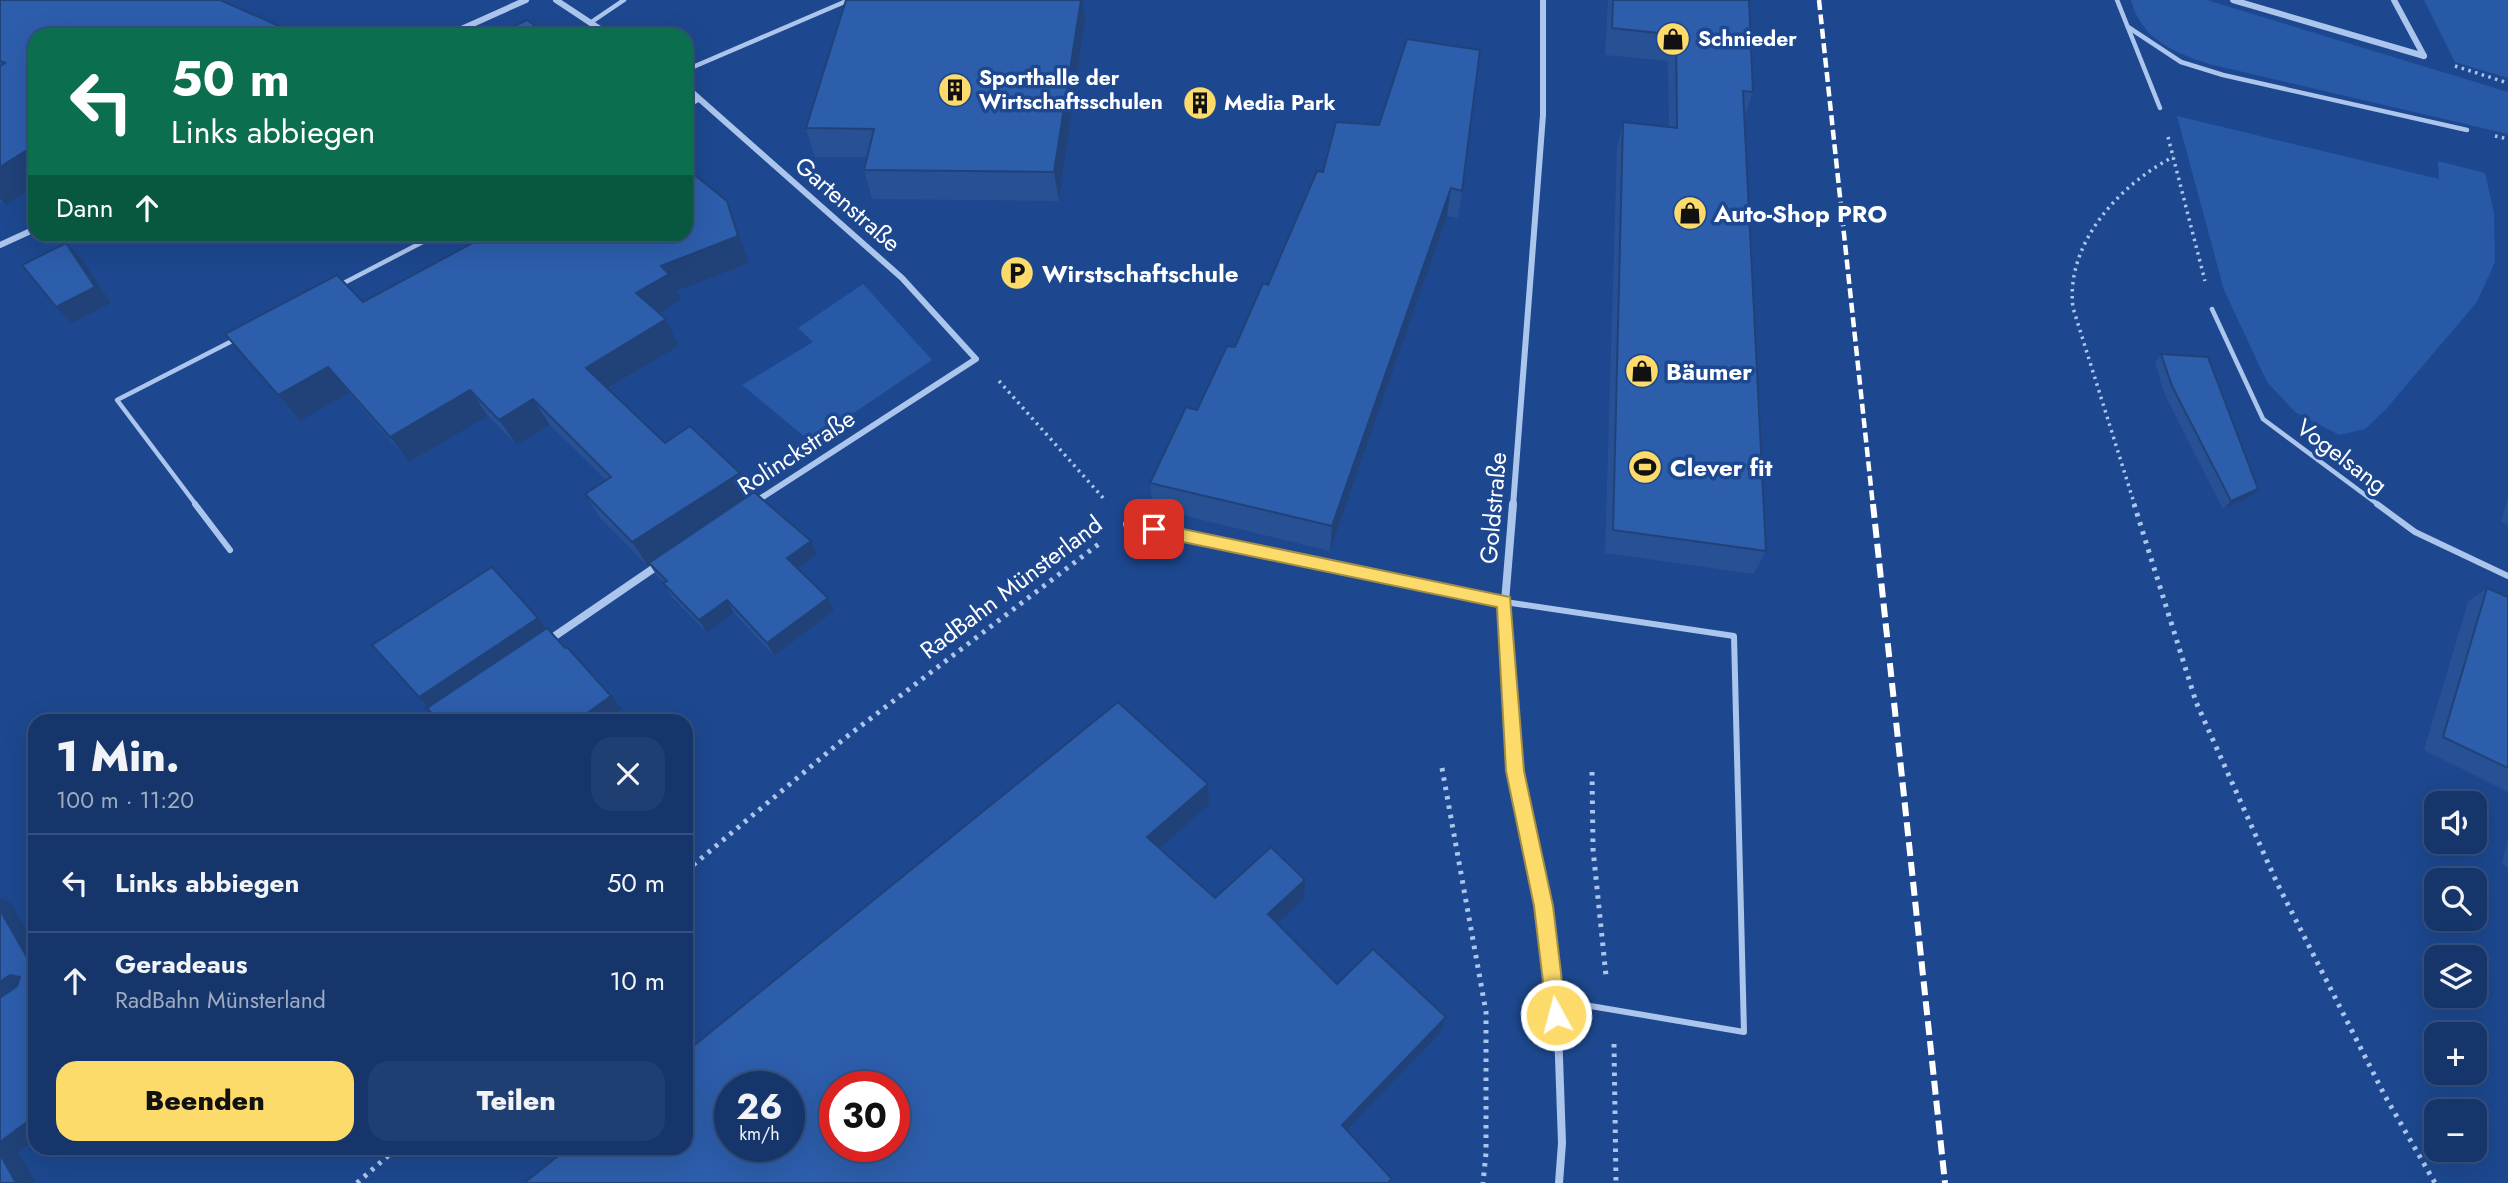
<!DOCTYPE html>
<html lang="de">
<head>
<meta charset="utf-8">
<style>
  :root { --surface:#16366b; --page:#1f3e71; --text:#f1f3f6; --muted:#9eabc1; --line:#35507e; --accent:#fcdb6b }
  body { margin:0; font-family:Jost,sans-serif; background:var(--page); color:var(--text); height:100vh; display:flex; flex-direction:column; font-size:26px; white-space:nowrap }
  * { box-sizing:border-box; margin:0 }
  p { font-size:23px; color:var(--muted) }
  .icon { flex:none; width:38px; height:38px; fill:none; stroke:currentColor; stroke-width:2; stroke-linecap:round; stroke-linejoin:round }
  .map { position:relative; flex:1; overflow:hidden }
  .details { position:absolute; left:28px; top:714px; width:665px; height:441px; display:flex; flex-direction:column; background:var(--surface); border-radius:21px; box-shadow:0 7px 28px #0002,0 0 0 2px var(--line) }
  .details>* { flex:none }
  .top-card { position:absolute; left:28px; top:28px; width:665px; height:214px; border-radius:21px; box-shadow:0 7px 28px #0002,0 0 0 2px var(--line); background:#0b6e4f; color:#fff; overflow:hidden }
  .fabs { position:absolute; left:2424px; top:791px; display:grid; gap:14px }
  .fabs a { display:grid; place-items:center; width:63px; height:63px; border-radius:14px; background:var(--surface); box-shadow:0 7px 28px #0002,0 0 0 2px var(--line); font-size:35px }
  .speed { position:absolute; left:714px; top:1071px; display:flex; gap:14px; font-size:35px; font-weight:700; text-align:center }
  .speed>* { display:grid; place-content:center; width:91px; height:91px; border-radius:50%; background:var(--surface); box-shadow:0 7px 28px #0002,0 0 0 2px var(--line); line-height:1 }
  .speed small { font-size:18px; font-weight:400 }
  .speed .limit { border:10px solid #d22; background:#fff; color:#111 }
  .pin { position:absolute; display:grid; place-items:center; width:60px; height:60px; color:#fff; margin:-30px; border-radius:14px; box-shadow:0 4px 10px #0006 }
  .me { position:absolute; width:77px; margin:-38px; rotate:353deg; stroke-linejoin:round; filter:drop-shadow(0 0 5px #0008) }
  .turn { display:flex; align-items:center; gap:24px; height:147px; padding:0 28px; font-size:32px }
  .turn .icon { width:91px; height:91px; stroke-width:2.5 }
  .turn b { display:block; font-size:49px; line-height:60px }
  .then { display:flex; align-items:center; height:66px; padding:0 28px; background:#0003; gap:14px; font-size:26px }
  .round { display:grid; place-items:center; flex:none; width:74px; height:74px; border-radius:21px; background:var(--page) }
  .overview { display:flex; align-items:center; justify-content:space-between; height:119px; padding:0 28px }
  h1 { font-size:42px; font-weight:800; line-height:52px }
  .primary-button { display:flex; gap:14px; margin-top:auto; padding:14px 28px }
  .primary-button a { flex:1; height:80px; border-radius:21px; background:var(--accent); color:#111; font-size:28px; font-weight:800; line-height:80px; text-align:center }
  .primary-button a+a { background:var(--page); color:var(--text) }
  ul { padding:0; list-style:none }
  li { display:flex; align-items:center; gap:21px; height:98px; padding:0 28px; border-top:2px solid var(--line) }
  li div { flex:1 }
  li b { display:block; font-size:26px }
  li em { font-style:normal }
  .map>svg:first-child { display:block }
  .green { fill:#2759a7 }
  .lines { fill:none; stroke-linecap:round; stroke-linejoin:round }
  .path-far1 { stroke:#acc5ed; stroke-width:3.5; stroke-dasharray:2.5 4.5; stroke-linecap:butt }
  .path { stroke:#acc5ed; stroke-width:5; stroke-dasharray:3.5 6; stroke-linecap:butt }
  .lane-far1 { stroke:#acc5ed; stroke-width:4.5 }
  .lane { stroke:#acc5ed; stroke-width:6 }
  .street-far1 { stroke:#acc5ed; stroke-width:6 }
  .street { stroke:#acc5ed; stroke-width:8 }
  .rail-far1 { stroke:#fff; stroke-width:4.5; stroke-dasharray:10 4.5; stroke-linecap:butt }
  .rail { stroke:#fff; stroke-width:6; stroke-dasharray:14 6; stroke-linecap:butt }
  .wall { fill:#275194 }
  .shaded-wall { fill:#204278 }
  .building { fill:#2d5eac; stroke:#204278; stroke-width:2; fill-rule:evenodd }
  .route { fill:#fcdb6b; stroke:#a48e46; stroke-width:2 }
  .labels { text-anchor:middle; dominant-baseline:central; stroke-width:7; stroke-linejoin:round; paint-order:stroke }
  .far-poi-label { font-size:21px; font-weight:bold; fill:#fff; stroke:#1d488f; text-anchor:start }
  .street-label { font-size:24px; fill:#fff; stroke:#1d488f }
  .poi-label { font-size:24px; font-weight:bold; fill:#fff; stroke:#1d488f; text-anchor:start }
</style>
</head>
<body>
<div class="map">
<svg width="2508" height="1183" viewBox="0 0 2508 1183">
  <rect width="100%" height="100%" fill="#1d488f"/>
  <g class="green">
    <path d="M 2131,0 L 2207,0 L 2508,92 L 2508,134 L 2209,64 C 2173,52 2141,39 2131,0 Z"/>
    <polygon points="2424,0 2508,0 2508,78 2455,62"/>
    <polygon points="2177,116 2439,179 2438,161 2485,173 2494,213 2495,262 2477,302 2386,409 2365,429 2339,435 2295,412 2267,382 2224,290"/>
    <polygon points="863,284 932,360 811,442 742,385 813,342 798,328"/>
  </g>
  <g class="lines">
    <g class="path-far1">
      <polyline points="2455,66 2508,83"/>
      <polyline points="2495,136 2508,139"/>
      <polyline points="2168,137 2205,281"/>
      <polyline points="999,381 1105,500"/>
      <path d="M 2135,506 L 2073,308 C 2065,244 2119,185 2173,157"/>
    </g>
    <g class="path">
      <polyline points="2134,504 2196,702 2277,883 2385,1096 2435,1183"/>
      <polyline points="1442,768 1486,1012 1486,1153 1483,1183"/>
      <polyline points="1592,772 1593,849 1606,976"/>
      <polyline points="686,871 845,738 1100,543"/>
      <polyline points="1614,1044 1616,1183"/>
      <polyline points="357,1183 397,1148"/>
    </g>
    <g class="lane-far1">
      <polyline points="2117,0 2160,108"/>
      <polyline points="590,23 624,0"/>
      <polyline points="2128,27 2181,62 2223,75 2467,130"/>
      <polyline points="686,70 849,0"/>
      <polyline points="686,106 700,99"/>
      <polyline points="338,286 438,234"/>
      <polyline points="2212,309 2263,419 2380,506"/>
      <polyline points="197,506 117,400 236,339"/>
    </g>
    <g class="lane">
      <polyline points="195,504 230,550"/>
      <polyline points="2377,504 2415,532 2508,576"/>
      <polyline points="1505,602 1734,636 1744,1032 1555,1000"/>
    </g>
    <g class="street-far1">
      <polyline points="556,0 609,35"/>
      <polyline points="2233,0 2424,56"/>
      <polyline points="2394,0 2424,56"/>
      <polyline points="448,35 526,0"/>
      <polyline points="686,87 902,278 976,359 755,502"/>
      <polyline points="0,245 35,229"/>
      <polyline points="1513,506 1543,115 1543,0"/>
    </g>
    <g class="street">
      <polyline points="1513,504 1505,602 1515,770 1544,906 1558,1029 1562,1143 1559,1183"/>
      <polyline points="1127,524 1505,602"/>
      <polyline points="549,640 660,564"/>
    </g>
    <polyline class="rail-far1" points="1819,0 1873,506"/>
    <polyline class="rail" points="1873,504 1945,1183"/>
  </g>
  <g class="wall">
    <polygon points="0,0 288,30 291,35 35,35 35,187 6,205 0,202"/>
    <polygon points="846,0 1083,0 1085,20 1059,201 872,199 864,170 867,157 815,157 806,128"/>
    <polygon points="1608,0 1749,0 1753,92 1744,118 1766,551 1754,574 1605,553 1617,149 1623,122 1669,127 1668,61 1605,55"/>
    <polygon points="1379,125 1462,191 1458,218 1447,216 1330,551 1153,508 1150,483 1235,347 1268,285 1323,172"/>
    <polygon points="737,228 749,263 677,291 681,300 659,313 666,319 679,346 608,389 665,443 740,473 750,494 811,541 817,554 797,568 828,598 834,611 774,656 734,613 707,633 671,596 663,583 664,583 657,576 650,565 648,566 600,518 585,494 606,480 550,425 517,445 488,416 409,462 349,393 300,421 225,334 363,302"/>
    <polygon points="2161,354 2258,489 2250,497 2223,509 2165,395 2155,362"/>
    <polygon points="2508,497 2508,525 2501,522"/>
    <polygon points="2487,588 2508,597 2508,792 2424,750 2468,602"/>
    <polygon points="2508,838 2508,868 2502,863"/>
  </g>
  <g class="shaded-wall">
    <polygon points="1081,0 1083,0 1085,20 1059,201 1054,172"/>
    <polygon points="288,30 291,35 281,35"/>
    <polygon points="35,145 35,187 6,205 0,199 0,167"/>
    <polygon points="1451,188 1447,216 1330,551 1332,526"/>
    <polygon points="727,201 737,228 749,263 677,291 681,300 649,319 636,293 661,266"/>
    <polygon points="66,243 82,259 111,303 72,323 56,307"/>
    <polygon points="666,319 679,346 600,393 586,368"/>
    <polygon points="328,367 349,393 300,421 278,395"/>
    <polygon points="470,390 488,416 409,462 390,437"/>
    <polygon points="533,399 550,425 517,445 499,420"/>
    <polygon points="740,473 752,497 648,566 632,542"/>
    <polygon points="2258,489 2250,497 2223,509 2231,501"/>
    <polygon points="811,541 817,554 793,572 787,558"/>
    <polygon points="828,598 834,611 774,656 767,643"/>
    <polygon points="727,600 734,613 707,633 699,620"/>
    <polygon points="538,618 549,632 432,711 419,697"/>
    <polygon points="611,696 622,709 605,721 576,721"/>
    <polygon points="1208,784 1209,805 1150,857 1147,837"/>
    <polygon points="1305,880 1304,899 1267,933 1268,914"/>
    <polygon points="0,897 10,902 35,945 35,971 0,910"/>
    <polygon points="10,975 31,985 0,1006 0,982"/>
    <polygon points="1446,1017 1440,1033 1339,1138 1342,1125"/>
    <polygon points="35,1116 35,1140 18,1152 36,1183 16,1183 0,1154 0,1142"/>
  </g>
  <g class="building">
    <polygon points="0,0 220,0 288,30 281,35 35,35 35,145 0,167 0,66 5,63 0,61"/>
    <polygon points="846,0 1081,0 1054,172 864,170 874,129 806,128"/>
    <polygon points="1613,0 1749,0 1753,92 1743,91 1766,551 1613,530 1623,122 1677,128 1676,35 1612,28"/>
    <polygon points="527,20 547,35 496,35"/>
    <polygon points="1407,39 1480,50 1462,191 1451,188 1332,526 1150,483 1186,407 1197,410 1227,346 1235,347 1263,283 1268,285 1317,171 1323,172 1336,122 1379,125"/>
    <polygon points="686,168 727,201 738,236 661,266 669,274 636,293 666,319 586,368 665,443 690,426 740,473 632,542 585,494 611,477 533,399 499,420 470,390 390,437 328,367 278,395 225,334 337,275 363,302 489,234 686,234"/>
    <polygon points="66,243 95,287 56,307 22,265"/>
    <polygon points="2161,354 2208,357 2258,489 2231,501 2172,386"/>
    <polygon points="754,492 811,541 787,558 828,598 767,643 727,600 699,620 663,583 667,581 649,563"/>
    <polygon points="492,567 538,618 419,697 372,645"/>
    <polygon points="2487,588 2508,597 2508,768 2443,737"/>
    <polygon points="547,628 565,648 567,647 611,696 576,721 438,721 427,708"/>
    <path d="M 1118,702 L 1208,784 L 1147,837 L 1215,898 L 1271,847 L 1305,880 L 1268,914 L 1337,984 L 1373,949 L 1446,1017 L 1342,1125 L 1392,1179 L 1388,1183 L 524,1183 L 568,1148 L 686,1148 L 686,1052 ZM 730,1087 L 789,1087 L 789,1146 L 730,1146 ZM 835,1087 L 894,1087 L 894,1146 L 835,1146 Z"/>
    <polygon points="0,910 35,971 35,1116 0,1142 0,998 17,986 20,977 10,975 0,982"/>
    <polygon points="0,1154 16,1183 0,1183"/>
  </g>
  <polygon class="route" points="1154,523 1510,597 1524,771 1553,906 1566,1015 1563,1021 1556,1024 1550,1021 1547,1015 1534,906 1506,771 1497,607 1154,536 1146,529"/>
  <defs>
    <g id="shop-disc" transform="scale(1.75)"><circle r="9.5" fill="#fcdb6b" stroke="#1d488f"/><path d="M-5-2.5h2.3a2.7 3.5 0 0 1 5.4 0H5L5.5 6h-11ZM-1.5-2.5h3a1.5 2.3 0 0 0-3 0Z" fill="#111"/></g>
    <g id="building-disc" transform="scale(1.75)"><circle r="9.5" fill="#fcdb6b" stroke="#1d488f"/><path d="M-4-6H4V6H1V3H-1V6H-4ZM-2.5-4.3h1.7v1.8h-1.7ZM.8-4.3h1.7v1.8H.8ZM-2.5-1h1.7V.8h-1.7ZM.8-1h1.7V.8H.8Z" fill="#111"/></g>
    <g id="parking-disc" transform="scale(1.75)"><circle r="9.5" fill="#fcdb6b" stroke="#1d488f"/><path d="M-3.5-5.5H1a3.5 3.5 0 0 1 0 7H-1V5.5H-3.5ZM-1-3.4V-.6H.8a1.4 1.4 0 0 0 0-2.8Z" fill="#111"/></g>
    <g id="stadium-disc" transform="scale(1.75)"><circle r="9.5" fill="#fcdb6b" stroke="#1d488f"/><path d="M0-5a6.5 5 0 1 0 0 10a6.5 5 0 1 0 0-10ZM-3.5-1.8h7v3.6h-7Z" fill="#111"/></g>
  </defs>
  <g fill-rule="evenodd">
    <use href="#shop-disc" x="1673" y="39"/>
    <use href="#building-disc" x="955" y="90"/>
    <use href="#building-disc" x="1200" y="103"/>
    <use href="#shop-disc" x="1690" y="213"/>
    <use href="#parking-disc" x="1017" y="273"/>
    <use href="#shop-disc" x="1642" y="371"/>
    <use href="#stadium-disc" x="1645" y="467"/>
  </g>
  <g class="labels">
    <g class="far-poi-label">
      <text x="1698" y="39">Schnieder</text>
      <text x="979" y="78">Sporthalle der<tspan x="979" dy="24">Wirtschaftsschulen</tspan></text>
      <text x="1224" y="103">Media Park</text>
    </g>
    <g class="street-label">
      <text transform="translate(848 204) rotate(41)">Gartenstraße</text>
      <text transform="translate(796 452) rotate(-33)">Rolinckstraße</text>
      <text transform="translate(2342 456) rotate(37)">Vogelsang</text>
      <text transform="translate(1493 508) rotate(-85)">Goldstraße</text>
      <text transform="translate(1011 587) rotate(-37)">RadBahn Münsterland</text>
    </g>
    <g class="poi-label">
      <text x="1714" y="213">Auto-Shop PRO</text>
      <text x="1042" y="273">Wirstschaftschule</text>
      <text x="1666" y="371">Bäumer</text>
      <text x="1670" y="467">Clever fit</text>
    </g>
  </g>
</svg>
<div class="fabs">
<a><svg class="icon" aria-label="sound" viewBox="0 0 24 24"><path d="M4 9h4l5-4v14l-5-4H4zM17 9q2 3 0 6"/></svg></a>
<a><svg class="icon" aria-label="search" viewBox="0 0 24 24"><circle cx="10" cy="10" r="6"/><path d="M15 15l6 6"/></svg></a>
<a><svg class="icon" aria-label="layers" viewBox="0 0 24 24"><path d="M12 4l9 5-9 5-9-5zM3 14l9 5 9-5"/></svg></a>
<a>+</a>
<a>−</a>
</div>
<div class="speed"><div>26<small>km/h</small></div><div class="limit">30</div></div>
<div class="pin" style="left:1154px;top:529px;background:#d93025"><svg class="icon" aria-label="arrive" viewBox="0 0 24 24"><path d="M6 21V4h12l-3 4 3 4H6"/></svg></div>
<svg class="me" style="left:1556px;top:1015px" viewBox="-20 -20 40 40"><circle r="17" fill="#fcdb6b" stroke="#fff" stroke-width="3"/><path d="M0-11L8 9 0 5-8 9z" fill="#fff"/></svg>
<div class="top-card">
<div class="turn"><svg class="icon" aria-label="left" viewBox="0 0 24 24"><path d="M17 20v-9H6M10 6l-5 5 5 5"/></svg><div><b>50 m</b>Links abbiegen</div></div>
<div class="then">Dann<svg class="icon" aria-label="ahead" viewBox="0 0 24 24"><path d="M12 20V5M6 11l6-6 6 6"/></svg></div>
</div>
<section class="details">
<div class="overview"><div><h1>1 Min.</h1><p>100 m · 11:20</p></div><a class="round"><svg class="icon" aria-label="close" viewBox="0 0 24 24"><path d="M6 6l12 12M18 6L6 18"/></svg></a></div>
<ul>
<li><svg class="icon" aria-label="left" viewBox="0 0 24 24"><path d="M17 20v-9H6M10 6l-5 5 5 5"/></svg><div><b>Links abbiegen</b></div><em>50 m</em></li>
<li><svg class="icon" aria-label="ahead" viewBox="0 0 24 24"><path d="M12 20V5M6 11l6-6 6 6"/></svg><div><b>Geradeaus</b><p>RadBahn Münsterland</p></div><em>10 m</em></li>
</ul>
<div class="primary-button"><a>Beenden</a><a>Teilen</a></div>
</section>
</div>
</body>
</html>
